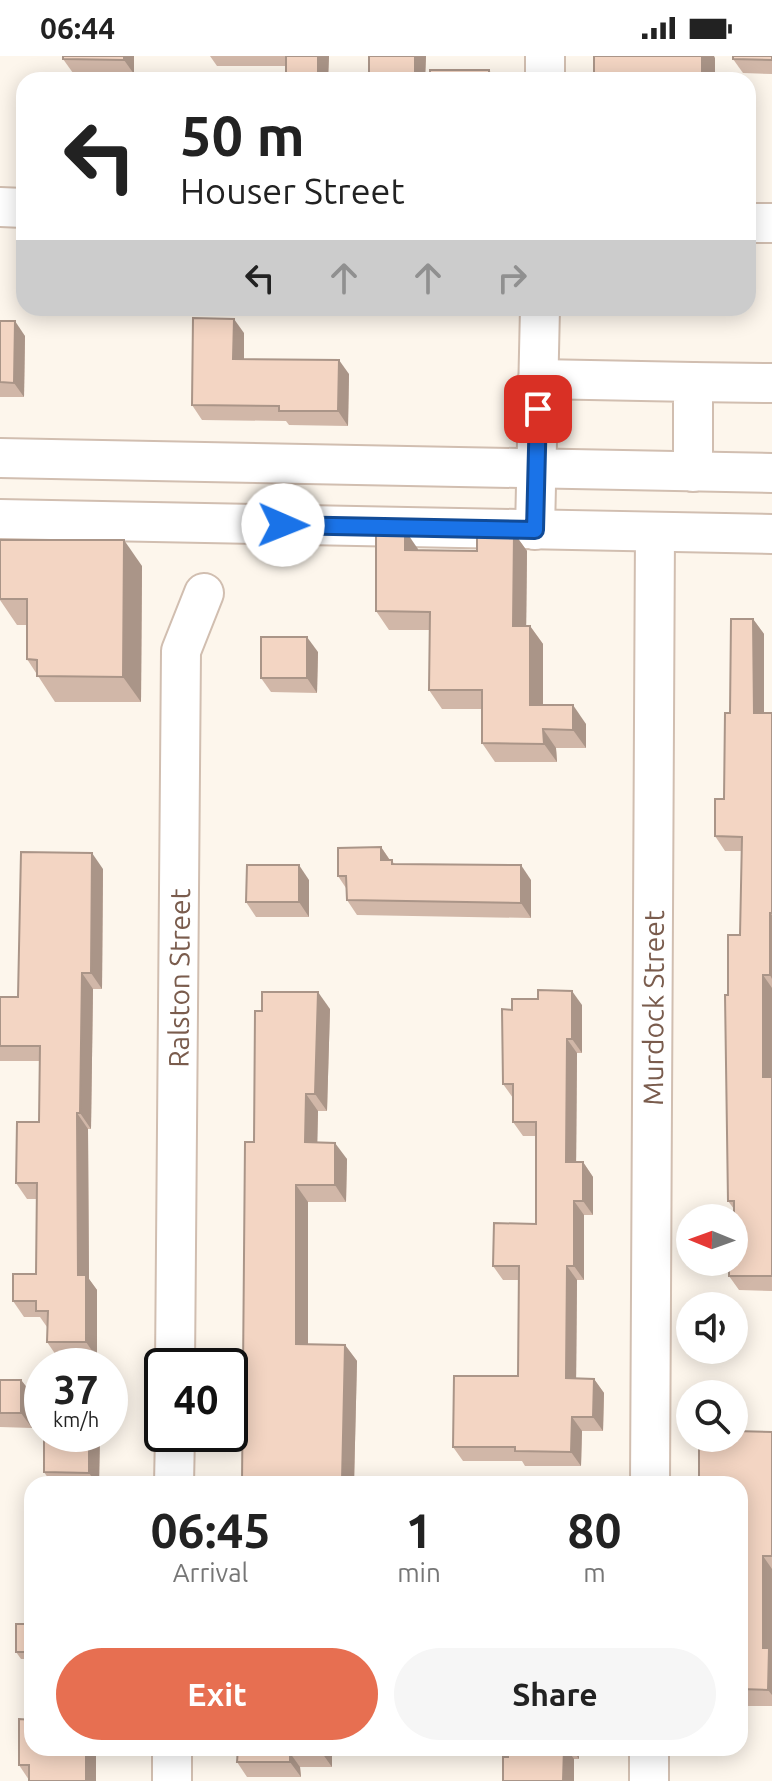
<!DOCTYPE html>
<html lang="en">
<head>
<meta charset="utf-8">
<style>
  :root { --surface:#fff; --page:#f6f6f6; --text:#222; --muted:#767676; --accent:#e76f51 }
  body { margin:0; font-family:Ubuntu,sans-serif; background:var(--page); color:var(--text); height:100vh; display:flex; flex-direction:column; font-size:30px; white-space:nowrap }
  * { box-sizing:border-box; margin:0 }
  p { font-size:26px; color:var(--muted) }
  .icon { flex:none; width:44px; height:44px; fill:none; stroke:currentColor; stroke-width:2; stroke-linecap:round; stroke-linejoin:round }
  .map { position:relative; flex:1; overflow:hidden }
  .side { position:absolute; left:24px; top:1420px; width:724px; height:280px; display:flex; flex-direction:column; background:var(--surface); border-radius:24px; box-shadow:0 4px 20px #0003 }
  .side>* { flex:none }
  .banner { position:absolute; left:16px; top:16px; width:740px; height:244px; border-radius:24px; box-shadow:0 4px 20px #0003; background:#fff; color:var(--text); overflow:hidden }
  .needle { width:52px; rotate:271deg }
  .fabs { position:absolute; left:676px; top:1148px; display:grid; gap:16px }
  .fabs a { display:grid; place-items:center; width:72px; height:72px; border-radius:50%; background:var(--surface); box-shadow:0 4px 20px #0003; font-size:40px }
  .speed { position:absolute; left:24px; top:1292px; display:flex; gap:16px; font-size:40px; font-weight:700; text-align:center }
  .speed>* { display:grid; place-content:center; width:104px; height:104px; border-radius:50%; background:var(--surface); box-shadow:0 4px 20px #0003; line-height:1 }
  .speed small { font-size:20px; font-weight:400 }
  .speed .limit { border:4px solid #111; border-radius:12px; background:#fff; color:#111 }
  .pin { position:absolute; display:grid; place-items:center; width:68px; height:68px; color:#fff; margin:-34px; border-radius:16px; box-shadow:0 4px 12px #0006 }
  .me { position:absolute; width:88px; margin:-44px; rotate:91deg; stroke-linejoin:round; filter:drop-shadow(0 0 6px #0008) }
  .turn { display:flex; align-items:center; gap:28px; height:168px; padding:0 32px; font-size:36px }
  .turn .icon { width:104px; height:104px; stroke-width:2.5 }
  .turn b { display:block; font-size:56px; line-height:68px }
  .lanes { display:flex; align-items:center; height:76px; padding:0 32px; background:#0003; justify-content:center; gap:40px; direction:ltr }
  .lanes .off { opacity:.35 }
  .eta { display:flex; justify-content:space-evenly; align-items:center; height:136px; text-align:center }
  .eta b { font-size:48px; font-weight:600; line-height:56px }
  .primary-button { display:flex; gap:16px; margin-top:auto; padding:16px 32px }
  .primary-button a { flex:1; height:92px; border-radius:48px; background:var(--accent); color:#fff; font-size:32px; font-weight:600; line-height:92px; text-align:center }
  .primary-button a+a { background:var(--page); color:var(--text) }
  .status { display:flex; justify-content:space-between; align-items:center; height:56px; padding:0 40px; background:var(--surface); direction:ltr }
  .status svg { height:22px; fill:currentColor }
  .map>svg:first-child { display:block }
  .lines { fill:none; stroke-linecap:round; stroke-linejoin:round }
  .minor-casing { stroke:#d1beb0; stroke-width:42 }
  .minor { stroke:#fff; stroke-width:38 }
  .wall { fill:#d1b7a8 }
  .shaded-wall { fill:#aa9588 }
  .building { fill:#f3d5c3; stroke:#aa9588; stroke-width:2 }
  .route-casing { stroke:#114b97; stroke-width:20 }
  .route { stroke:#1a73e8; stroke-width:14 }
  .labels { text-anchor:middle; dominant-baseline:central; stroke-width:8; stroke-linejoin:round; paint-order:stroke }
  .street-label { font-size:28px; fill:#7a5c4d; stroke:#fffaf3 }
</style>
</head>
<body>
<div class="status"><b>06:44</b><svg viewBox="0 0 49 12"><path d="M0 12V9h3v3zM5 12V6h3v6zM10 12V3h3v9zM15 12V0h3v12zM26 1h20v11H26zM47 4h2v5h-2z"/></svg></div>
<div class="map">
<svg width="772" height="1725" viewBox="0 0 772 1725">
  <rect width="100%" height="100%" fill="#fdf6ec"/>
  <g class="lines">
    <g class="minor-casing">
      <g id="minor">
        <polyline points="545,24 545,0"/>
        <polyline points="0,151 24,152"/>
        <polyline points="748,167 772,167"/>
        <polyline points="538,323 693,326 693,416"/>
        <polyline points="693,326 771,327"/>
        <polyline points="0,402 772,417"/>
        <polyline points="0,463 772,478"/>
        <polyline points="535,474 540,252"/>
        <path id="s1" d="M 175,1310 L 181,595 L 204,537"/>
        <polyline points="174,1428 175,1378"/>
        <path id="s2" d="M 650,1428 L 655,476"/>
        <polyline points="172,1725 172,1692"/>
        <polyline points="649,1725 649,1692"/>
      </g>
    </g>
    <use href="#minor" class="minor"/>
  </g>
  <g class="wall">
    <polygon points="63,0 134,0 134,18 73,17 63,3"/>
    <polygon points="210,0 329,0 328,24 285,24 286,10 217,10"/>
    <polygon points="369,0 426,0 425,24 371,24 369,20"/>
    <polygon points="772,0 772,18 743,17 733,3"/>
    <polygon points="595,252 729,252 729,253"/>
    <polygon points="0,265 25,280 24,341 0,341"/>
    <polygon points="244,277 244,303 349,318 348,370 289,369 286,365 202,364 192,349"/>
    <polygon points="514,477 527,495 526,570 530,570 543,588 543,649 586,668 586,692 556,692 557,706 495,706 482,687 482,653 442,653 429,634 429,574 389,574 376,555 418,494 477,495"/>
    <polygon points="0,484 142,510 141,646 55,646 27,603 27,569 17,569 0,544"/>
    <polygon points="753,563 764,578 764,657 772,657 772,1235 739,1234 729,1220 734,1206 734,1153 728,1145 728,939 740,879 742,795 725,795 715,780 724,743 730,657"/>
    <polygon points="318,596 317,637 271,636 261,622"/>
    <polygon points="381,791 390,804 395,808 531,824 531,862 357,859 347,844 346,832 338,820"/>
    <polygon points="103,813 102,933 93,933 91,1073 88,1073 89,1223 97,1234 97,1302 58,1302 47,1286 47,1271 40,1261 24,1261 13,1245 36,1218 37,1143 27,1143 16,1127 39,1066 40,1005 0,1005 0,941 18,941"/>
    <polygon points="309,824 309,861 256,861 246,846"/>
    <polygon points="582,949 582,997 577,997 576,1106 583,1106 593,1121 593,1159 584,1159 584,1224 577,1224 576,1322 594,1323 604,1337 603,1375 582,1375 581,1410 525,1410 522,1405 463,1405 453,1391 518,1320 518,1224 503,1224 493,1210 536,1168 536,1080 523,1080 513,1066 513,1042 503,1028 512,954"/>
    <polygon points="330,953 327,1055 318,1055 317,1087 347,1103 346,1146 308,1146 308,1288 345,1289 357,1305 354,1428 242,1428 254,1086 262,955"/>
    <polygon points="0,1324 21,1324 32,1338 32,1372 0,1371"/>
    <polygon points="772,1376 772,1650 740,1650 740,1428"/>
    <polygon points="44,1378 100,1378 99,1428 52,1428 44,1416"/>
    <polygon points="32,1568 32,1603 21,1603 16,1596"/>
    <polygon points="32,1692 96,1692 96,1725 29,1724 19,1709"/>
    <polygon points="238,1692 332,1692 332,1711 300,1711 301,1721 247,1721 237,1706"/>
    <polygon points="508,1692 579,1692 579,1703 574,1703 574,1725 503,1725 508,1701"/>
  </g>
  <g class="shaded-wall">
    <polygon points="124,0 134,0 134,18 124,4"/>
    <polygon points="318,0 329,0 328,24 318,24"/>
    <polygon points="415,0 426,0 425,24 417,24 415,21"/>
    <polygon points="702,0 714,0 715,2 715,24 702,24"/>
    <polygon points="489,14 496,24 489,24"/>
    <polygon points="234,263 244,277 244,317 233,303"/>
    <polygon points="15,265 25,280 24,341 14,327"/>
    <polygon points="339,304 349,318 348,370 338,355"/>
    <polygon points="405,474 418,493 418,512 405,494"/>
    <polygon points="514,477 527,495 526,588 513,570"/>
    <polygon points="124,484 142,510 141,646 123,621"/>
    <polygon points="753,563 764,578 764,671 754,657"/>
    <polygon points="530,570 543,588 543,667 530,649"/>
    <polygon points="307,581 318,596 317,637 307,622"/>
    <polygon points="573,649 586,668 586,692 573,674"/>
    <polygon points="543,673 556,692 557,706 544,688"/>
    <polygon points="381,791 391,806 381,804"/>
    <polygon points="92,797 103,813 102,933 91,917"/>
    <polygon points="299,809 309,824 309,861 299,846"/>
    <polygon points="521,809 531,824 531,862 521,847"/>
    <polygon points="770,857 772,859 772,923 770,919"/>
    <polygon points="82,917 93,933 91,1073 80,1057"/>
    <polygon points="763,919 772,932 772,1034 763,1021"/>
    <polygon points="572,935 582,949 582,997 572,983"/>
    <polygon points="318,936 330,953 327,1055 315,1038"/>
    <polygon points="567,983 577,997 576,1121 566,1106"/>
    <polygon points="306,1038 318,1055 317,1103 305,1086"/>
    <polygon points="77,1057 88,1073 89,1223 97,1234 97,1302 86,1286 78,1219"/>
    <polygon points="335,1087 347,1103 346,1146 335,1129"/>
    <polygon points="583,1106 593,1121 593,1159 583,1145"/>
    <polygon points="296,1129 308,1146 308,1305 296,1288"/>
    <polygon points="574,1145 584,1159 584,1224 574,1210"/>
    <polygon points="567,1210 577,1224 576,1336 566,1322"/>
    <polygon points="345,1289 357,1305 354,1428 344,1428 342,1425"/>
    <polygon points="594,1323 604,1337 603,1375 593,1361"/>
    <polygon points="21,1324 32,1338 32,1372 21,1357"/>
    <polygon points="572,1361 582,1375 581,1410 571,1396"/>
    <polygon points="89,1378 100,1378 99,1428 97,1428 89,1417"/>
    <polygon points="763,1500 772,1513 772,1639 768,1634 763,1592"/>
    <rect x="86" y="1692" width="10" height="33"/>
    <polygon points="322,1692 332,1692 332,1711 322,1697"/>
    <polygon points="564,1692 566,1692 574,1703 574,1725 563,1725"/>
    <polygon points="571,1692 579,1692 579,1703"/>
    <polygon points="290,1697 300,1711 301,1721 290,1706"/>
  </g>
  <g class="building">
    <polygon points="63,0 124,0 124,4 63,3"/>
    <rect x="286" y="0" width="32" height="24"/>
    <polygon points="369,0 415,0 415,21 369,20"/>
    <rect x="594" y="0" width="108" height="24"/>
    <polygon points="733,0 772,0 772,4 733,3"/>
    <rect x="430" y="14" width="59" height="10"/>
    <polygon points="193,262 234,263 233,303 339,304 338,355 279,355 279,350 192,349"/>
    <polygon points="0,265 15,265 14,327 0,326"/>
    <polygon points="376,474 405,474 405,494 477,495 477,476 514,477 513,570 530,570 530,649 573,649 573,674 543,673 544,688 482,687 482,634 429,634 430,556 376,555"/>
    <polygon points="0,484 124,484 123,621 37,620 37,604 27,603 27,543 0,543"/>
    <polygon points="731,563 753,563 754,657 772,657 772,857 770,857 770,919 763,919 763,1021 772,1021 772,1220 729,1220 729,1206 734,1206 734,1145 728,1145 725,939 728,939 728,879 740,879 742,781 715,780 715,743 724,743 725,657 730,657"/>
    <rect x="261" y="581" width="46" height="41"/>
    <polygon points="381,791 381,804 392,804 392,808 521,809 521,847 347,844 346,820 338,820 338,792"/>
    <polygon points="21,796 92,797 91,917 82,917 80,1057 77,1057 78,1219 86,1219 86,1286 47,1286 48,1255 36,1255 36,1245 13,1245 13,1218 36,1218 37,1127 16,1127 17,1066 39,1066 40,990 0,990 0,941 18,941"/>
    <polygon points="247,809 299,809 299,846 246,846"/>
    <polygon points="538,934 572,935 572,983 567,983 566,1106 583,1106 583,1145 574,1145 574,1210 567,1210 566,1322 594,1323 593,1361 572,1361 571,1396 515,1395 515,1391 453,1391 454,1320 518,1320 519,1210 493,1210 494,1167 536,1168 536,1066 513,1066 513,1028 503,1028 502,953 512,954 512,943 538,943"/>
    <polygon points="262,936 318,936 315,1038 306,1038 305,1086 335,1087 335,1129 296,1129 296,1288 345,1289 342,1425 298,1425 298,1428 242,1428 245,1086 254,1086 255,955 262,955"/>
    <rect x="0" y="1324" width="21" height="33"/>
    <polygon points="734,1375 772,1376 772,1500 763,1500 763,1592 769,1592 768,1634 740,1633 740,1428 699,1428 699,1382 734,1382"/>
    <polygon points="44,1378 89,1378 89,1417 44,1416"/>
    <rect x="16" y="1568" width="16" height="28"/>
    <polygon points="19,1663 32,1664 32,1692 86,1692 86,1725 29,1725 29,1709 19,1709"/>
    <polygon points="238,1692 322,1692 322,1697 290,1697 290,1706 237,1706"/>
    <polygon points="508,1692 564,1692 563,1725 503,1725 503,1701 508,1701"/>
  </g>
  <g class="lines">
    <g class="route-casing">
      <polyline id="route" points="283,469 535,474 538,353"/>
    </g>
    <use href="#route" class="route"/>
  </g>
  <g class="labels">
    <g class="street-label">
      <text stroke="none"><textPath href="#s1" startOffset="388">Ralston Street</textPath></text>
      <text stroke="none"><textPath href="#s2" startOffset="476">Murdock Street</textPath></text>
    </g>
  </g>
</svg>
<div class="fabs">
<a><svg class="needle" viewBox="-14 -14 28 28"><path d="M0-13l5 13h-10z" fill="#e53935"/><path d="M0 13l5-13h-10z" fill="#767676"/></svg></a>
<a><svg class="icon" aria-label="sound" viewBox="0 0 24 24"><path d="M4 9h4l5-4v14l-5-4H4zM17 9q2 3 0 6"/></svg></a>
<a><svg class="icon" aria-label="search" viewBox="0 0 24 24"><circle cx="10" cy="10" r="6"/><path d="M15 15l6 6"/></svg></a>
</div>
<div class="speed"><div>37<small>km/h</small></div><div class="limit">40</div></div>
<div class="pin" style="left:538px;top:353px;background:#d93025"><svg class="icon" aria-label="arrive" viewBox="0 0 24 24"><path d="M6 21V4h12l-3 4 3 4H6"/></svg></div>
<svg class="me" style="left:283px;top:469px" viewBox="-20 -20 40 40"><circle r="19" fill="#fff"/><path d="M0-13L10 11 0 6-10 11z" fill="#1a73e8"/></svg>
<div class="banner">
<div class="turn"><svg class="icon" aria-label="left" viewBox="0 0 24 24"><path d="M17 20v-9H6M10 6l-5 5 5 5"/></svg><div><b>50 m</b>Houser Street</div></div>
<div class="lanes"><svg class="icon" aria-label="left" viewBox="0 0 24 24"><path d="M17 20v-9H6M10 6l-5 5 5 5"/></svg><svg class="icon off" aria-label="ahead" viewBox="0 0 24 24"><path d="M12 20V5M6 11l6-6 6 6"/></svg><svg class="icon off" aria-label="ahead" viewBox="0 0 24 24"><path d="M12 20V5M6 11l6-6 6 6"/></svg><svg class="icon off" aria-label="right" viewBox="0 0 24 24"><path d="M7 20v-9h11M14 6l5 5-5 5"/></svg></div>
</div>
<section class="side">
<div class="eta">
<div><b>06:45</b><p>Arrival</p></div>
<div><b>1</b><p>min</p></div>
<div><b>80</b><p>m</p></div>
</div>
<div class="primary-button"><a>Exit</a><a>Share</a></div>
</section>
</div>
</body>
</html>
